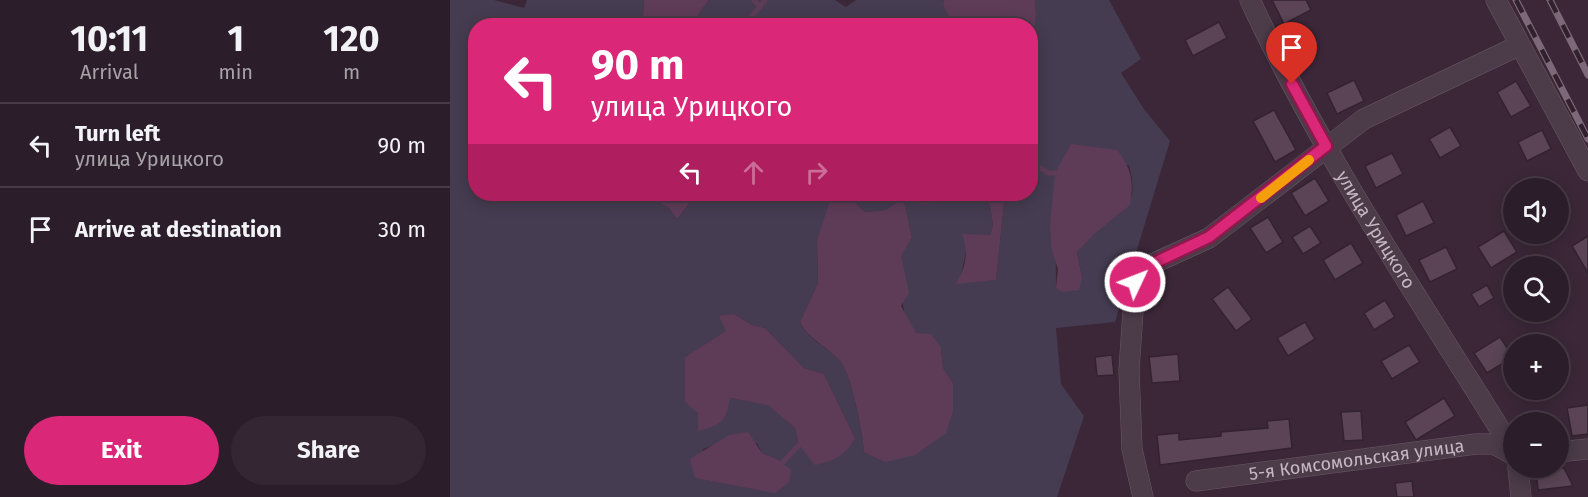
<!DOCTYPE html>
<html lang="en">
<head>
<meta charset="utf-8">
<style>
  :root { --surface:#2c1d2a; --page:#342632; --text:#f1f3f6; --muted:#a6a2a8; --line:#483b47; --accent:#db2777 }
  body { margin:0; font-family:"Fira Sans",sans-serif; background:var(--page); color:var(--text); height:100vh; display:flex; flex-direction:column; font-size:22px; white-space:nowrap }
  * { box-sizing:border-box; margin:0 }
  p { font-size:20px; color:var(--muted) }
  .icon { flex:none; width:33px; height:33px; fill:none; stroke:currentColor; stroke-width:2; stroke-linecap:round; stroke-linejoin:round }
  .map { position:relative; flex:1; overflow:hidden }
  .drawer { display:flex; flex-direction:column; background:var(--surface); width:450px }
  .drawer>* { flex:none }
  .banner { position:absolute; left:18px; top:18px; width:570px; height:183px; border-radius:24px; box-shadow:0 3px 15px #0003,0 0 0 2px var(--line); background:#db2777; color:#fff; overflow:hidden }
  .buttons { position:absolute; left:1053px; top:178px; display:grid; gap:12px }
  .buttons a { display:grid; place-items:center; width:66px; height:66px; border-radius:50%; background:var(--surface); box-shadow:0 3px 15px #0003,0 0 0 2px var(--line); font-size:30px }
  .pin { position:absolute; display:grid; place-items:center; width:51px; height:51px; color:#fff; margin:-62px -26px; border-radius:50% 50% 50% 0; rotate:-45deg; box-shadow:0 0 6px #0007 }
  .pin .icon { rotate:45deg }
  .me { position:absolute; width:66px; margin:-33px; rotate:47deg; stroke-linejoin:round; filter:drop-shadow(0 0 4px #0008) }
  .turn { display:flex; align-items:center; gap:21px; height:126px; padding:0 24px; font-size:27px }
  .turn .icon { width:78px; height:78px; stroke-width:2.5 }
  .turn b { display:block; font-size:42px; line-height:51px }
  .lanes { display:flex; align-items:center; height:57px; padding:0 24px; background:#0003; justify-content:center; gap:30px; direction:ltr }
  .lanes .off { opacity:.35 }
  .eta { display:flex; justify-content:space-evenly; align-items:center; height:102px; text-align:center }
  .eta b { font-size:36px; font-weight:700; line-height:42px }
  .primary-button { display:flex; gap:12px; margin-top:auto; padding:12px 24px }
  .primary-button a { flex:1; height:69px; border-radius:36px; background:var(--accent); color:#fff; font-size:24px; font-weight:700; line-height:69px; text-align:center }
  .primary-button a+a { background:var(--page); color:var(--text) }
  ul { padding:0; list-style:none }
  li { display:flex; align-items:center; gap:18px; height:84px; padding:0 24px; border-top:2px solid var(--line) }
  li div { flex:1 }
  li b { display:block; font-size:22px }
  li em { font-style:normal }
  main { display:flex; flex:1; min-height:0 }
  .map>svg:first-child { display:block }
  .green { fill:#453c51; fill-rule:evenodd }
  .water { fill:#5e3c58 }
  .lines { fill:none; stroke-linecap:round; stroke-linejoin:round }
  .stream { stroke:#5e3c58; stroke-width:5 }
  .building { fill:#5a4456; stroke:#332230; stroke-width:1.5 }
  .street-casing { stroke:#6a5966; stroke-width:21 }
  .street { stroke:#4c3b49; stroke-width:20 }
  .rail-casing { stroke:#7c6878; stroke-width:7 }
  .rail { stroke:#31202e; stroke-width:4.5; stroke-dasharray:14; stroke-linecap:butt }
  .route-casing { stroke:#8e194d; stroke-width:15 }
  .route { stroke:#db2777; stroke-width:10 }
  .slow { stroke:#f59e0b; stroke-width:10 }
  .labels { text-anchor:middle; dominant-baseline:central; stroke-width:4.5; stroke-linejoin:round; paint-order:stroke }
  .street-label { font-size:18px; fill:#c7b7c3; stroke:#31202e }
</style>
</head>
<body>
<main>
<section class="drawer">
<div class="eta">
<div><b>10:11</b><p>Arrival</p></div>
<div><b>1</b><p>min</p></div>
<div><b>120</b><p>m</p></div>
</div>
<ul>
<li><svg class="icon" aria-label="left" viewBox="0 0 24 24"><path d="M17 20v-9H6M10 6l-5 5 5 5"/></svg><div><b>Turn left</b><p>улица Урицкого</p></div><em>90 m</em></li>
<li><svg class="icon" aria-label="arrive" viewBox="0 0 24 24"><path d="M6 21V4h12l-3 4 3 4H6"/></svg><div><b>Arrive at destination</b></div><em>30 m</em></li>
</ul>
<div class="primary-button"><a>Exit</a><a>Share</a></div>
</section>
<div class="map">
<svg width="1138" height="497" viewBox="0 0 1138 497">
  <rect width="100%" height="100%" fill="#3b2738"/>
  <g class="green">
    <path d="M 0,0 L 44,0 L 74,8 L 77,0 L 194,0 L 193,15 L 196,25 L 26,26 L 26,194 L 192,194 L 219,208 L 227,219 L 247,194 L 522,194 L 540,205 L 543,225 L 540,235 L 517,245 L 511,277 L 506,283 L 546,280 L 555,194 L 580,194 L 580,66 L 586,15 L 585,0 L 659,0 L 691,59 L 671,73 L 694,109 L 720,141 L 665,322 L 606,328 L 611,384 L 634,416 L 607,497 L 0,497 ZM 679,165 C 691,209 671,210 643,234 C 637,240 632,246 627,252 L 632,277 L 606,288 L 605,173 ZM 399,196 L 415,212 L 436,210 L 453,199 L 462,237 L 450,256 C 456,282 445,311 466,333 C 472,340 483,344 491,348 L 493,368 L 503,383 L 503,411 L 414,452 C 413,434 401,372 390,361 C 377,346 358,340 350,322 L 368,283 L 367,240 L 375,219 ZM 284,314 L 302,325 L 315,328 L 354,368 L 374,374 L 405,438 L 349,445 L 345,428 L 318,404 L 279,398 L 248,430 L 248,413 L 235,357 L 277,331 L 270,317 ZM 269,443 L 307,443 L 312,453 L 327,459 L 340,470 L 302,488 L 245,478 L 253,449 Z"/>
    <polygon points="259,0 385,0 396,7 406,0 494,0 493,5 505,24 304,26 297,22 292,25 248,26 248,15"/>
  </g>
  <g class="water">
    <polygon points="194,0 259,0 248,15 248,26 196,25 193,15"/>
    <polygon points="494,0 585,0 586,15 581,66 580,26 504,25 493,5"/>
    <path d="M 621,144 L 667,150 C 682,169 684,182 680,205 L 644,234 L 627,252 L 632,277 L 629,290 L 613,292 L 606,288 L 608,269 L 602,251 L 600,227 L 605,173 Z"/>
    <polygon points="192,194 247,194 227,219 219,208"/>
    <path d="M 522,194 L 555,194 L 546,280 L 505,284 C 516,271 519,249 512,234 L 540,235 L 543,225 L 540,205 Z"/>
    <path d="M 382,195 L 399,196 L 415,212 L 436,210 L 453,198 L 462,237 L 451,256 L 459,293 L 451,306 L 466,333 L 481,334 L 491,348 L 493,368 L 503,383 L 503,411 L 496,433 L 465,455 L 435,462 L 414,452 C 413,434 401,372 390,361 C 377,346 358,339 350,322 L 368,283 L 367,240 Z"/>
    <path d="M 284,314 L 302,325 L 315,328 L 354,368 L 374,374 L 405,438 C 396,455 385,461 365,465 L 349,445 L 345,428 L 318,405 L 280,398 C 276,421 272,425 248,431 L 248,413 L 235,402 L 235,357 L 276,331 L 269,316 Z"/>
    <polygon points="298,432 312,453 327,459 341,470 339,482 325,493 245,478 240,459 279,435"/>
  </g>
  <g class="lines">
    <g class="stream">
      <polyline points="304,0 310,7"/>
      <polyline points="297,22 315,0"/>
      <polyline points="580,161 598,173 605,173"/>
      <polyline points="453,198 475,202 503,194"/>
      <polyline points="332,463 349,445"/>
    </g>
  </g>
  <g class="building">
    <polygon points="822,0 856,0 861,10 834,24"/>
    <polygon points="769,22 777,38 743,56 735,40"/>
    <polygon points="904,80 914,101 887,114 877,93"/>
    <polygon points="1066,81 1081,106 1061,117 1047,92"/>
    <polygon points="824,110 846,150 825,162 803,121"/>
    <polygon points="1000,127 1011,146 990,158 979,139"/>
    <polygon points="1092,130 1101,149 1077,161 1068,142"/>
    <polygon points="942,153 953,174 926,188 915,166"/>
    <polygon points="865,178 879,201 855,216 841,193"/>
    <polygon points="973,201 984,223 956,236 946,215"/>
    <polygon points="818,217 833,242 816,253 800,228"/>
    <polygon points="860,226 871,243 853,254 842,237"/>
    <polygon points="1054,231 1067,252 1041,268 1028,247"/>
    <polygon points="1138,236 1138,273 1122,246"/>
    <polygon points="901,243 913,263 885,280 873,260"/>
    <polygon points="996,247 1007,269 980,282 969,260"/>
    <polygon points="1037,285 1044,298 1029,307 1021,294"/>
    <polygon points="778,287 802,319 786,331 762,299"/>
    <polygon points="935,300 945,317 924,330 914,313"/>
    <polygon points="855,322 865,339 838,356 827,338"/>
    <polygon points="1050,337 1063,357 1037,373 1024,353"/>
    <polygon points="959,345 970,362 942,379 931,361"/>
    <polygon points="728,354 730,381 702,383 699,357"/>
    <polygon points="662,355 664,375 647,376 645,357"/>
    <polygon points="994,398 1005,416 966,440 955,422"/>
    <polygon points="1138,405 1138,434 1122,436 1117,408"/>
    <polygon points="911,411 913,440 894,441 891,412"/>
    <polygon points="839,419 842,448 710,465 707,435 729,433 729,440 771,436 771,432 818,428 817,421"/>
    <polygon points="1081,468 1114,468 1123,486 1088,490 1087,479"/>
    <polygon points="962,481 964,497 947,497 945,483"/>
  </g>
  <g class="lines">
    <g class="street-casing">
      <g id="street">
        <path id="s1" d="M 800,0 C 873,158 973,304 1064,452"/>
        <polyline points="1046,0 1138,171"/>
        <polyline points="1108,452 1138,449"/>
        <polyline points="1068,468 1071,497"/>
        <path id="s2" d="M 746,481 L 1026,444 L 1044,444 L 1064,455"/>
        <polyline points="693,497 682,449 679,370 685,282 702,264 759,238 914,119 1070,45"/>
      </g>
    </g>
    <use href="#street" class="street"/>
    <g class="rail-casing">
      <g id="rail">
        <polyline points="1066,0 1138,139"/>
        <polyline points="1100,0 1138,75"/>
      </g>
    </g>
    <use href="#rail" class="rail"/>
  </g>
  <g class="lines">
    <g class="route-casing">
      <polyline id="route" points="685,282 702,264 759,237 876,146 842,84"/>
    </g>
    <use href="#route" class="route"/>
    <polyline class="slow" points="811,198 859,160"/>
  </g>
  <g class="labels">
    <g class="street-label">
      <text stroke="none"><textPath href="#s1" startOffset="262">улица Урицкого</textPath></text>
      <text stroke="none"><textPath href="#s2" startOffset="162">5-я Комсомольская улица</textPath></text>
    </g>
  </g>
</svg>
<div class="buttons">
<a><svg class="icon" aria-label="sound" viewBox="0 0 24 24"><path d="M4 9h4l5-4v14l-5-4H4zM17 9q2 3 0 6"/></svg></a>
<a><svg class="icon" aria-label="search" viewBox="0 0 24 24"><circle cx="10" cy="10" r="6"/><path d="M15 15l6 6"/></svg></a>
<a>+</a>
<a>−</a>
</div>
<div class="pin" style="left:842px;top:84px;background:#d93025"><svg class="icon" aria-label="arrive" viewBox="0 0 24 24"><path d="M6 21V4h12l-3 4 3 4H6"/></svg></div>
<svg class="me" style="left:685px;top:282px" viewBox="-20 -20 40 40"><circle r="17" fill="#db2777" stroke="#fff" stroke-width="3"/><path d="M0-11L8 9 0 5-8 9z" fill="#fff"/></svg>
<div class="banner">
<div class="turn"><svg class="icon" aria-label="left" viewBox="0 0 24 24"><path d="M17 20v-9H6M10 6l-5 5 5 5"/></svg><div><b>90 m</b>улица Урицкого</div></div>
<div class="lanes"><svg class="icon" aria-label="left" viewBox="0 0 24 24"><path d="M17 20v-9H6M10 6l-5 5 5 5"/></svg><svg class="icon off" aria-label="ahead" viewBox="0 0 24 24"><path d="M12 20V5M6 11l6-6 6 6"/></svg><svg class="icon off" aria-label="right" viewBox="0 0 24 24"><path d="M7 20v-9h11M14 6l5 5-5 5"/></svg></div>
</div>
</div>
</main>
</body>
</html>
